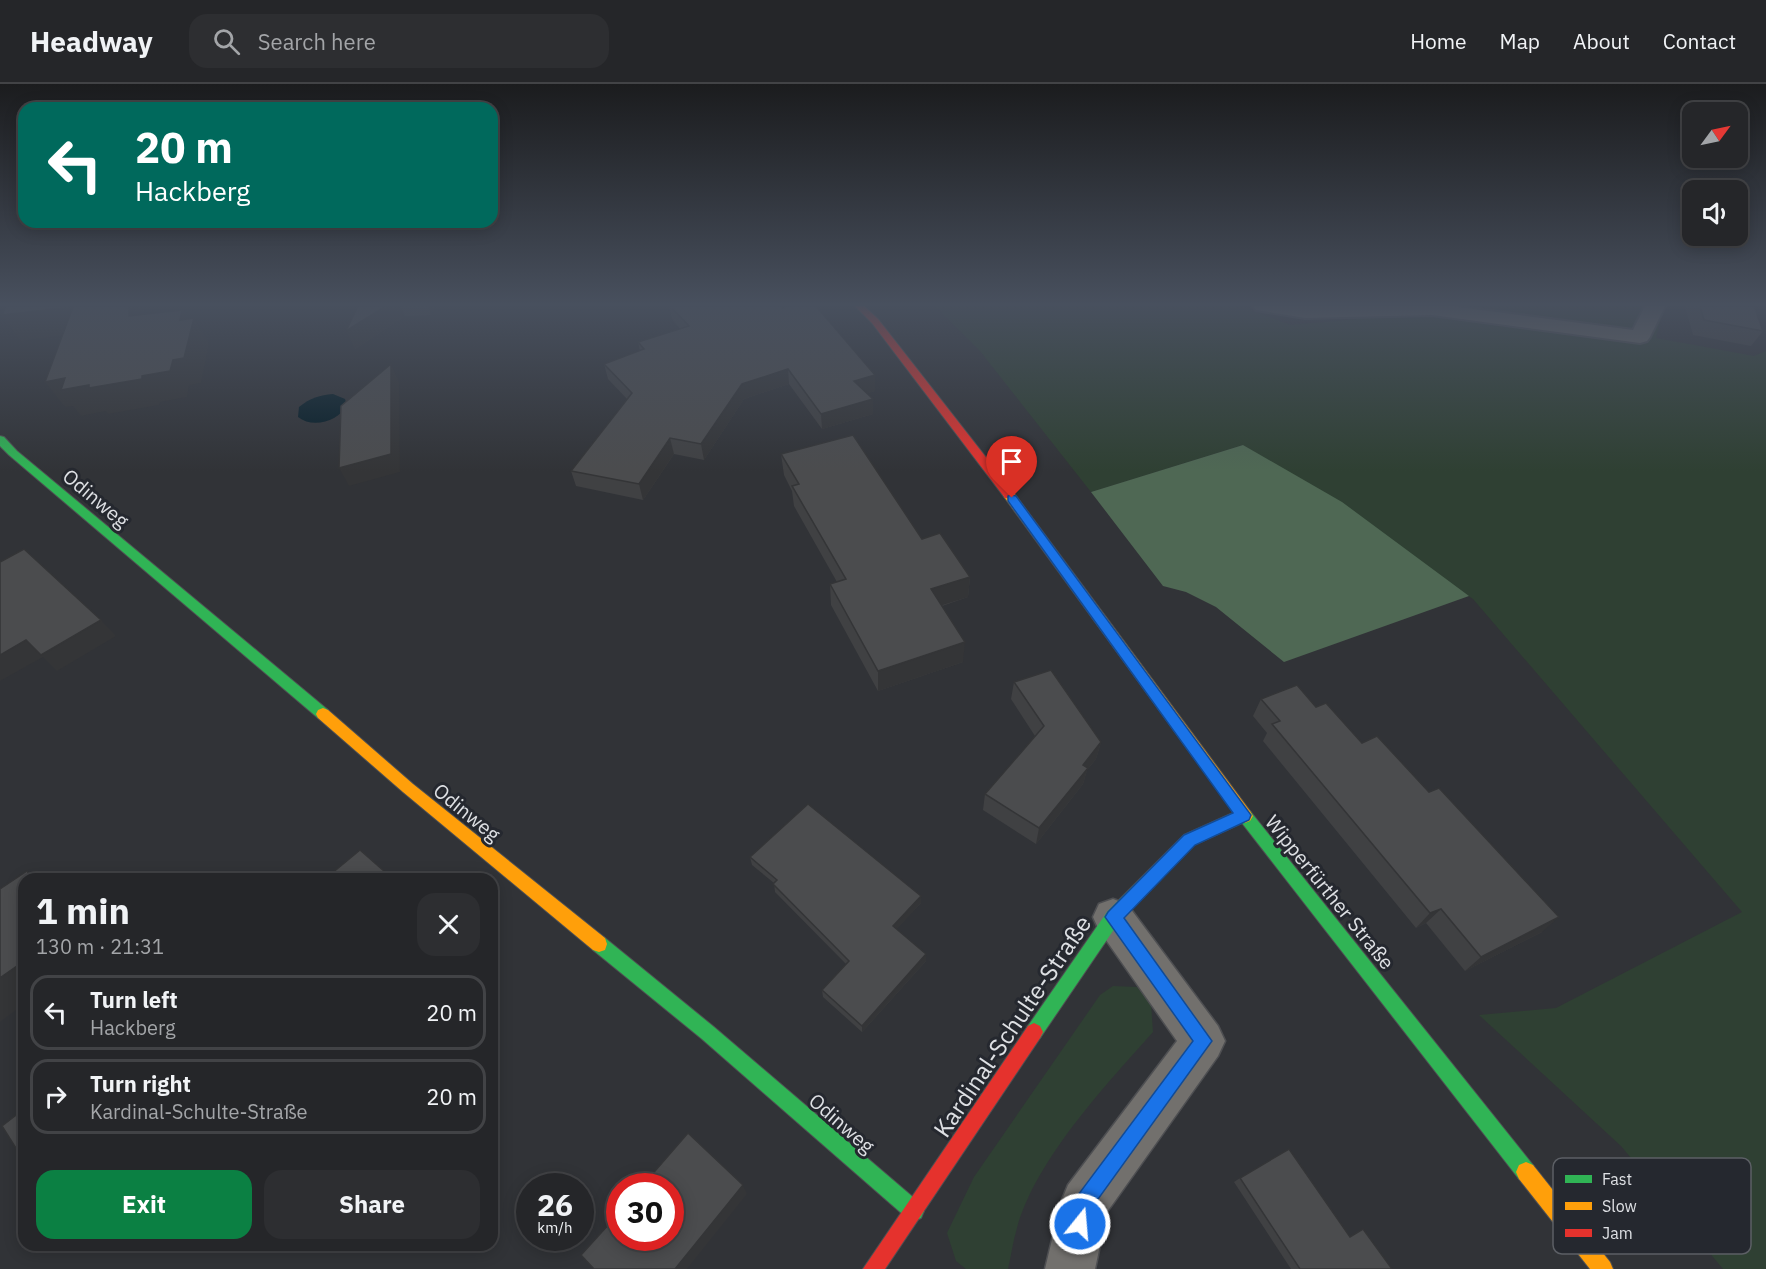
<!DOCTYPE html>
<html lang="en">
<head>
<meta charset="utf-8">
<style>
  :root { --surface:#252629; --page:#2d2e31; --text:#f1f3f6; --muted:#a3a5a8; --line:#424346; --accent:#0b8043 }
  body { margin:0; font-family:"IBM Plex Sans",sans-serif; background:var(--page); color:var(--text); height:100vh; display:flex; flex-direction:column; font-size:22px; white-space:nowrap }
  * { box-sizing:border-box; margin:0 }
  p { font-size:20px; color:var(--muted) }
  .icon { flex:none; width:33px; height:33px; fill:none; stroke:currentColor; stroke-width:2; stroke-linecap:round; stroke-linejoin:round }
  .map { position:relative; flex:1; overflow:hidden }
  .panel { position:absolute; left:18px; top:789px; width:480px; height:378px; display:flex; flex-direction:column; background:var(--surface); border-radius:18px; box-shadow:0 3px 15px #0003,0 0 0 2px var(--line) }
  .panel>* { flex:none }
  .hud { position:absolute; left:18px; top:18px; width:480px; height:126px; border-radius:18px; box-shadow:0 3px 15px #0003,0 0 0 2px var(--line); background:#00695c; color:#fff; overflow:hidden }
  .needle { width:39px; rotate:57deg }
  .controls { position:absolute; left:1682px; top:18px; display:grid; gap:12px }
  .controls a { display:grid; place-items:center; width:66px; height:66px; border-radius:12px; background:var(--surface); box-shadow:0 3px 15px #0003,0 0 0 2px var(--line); font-size:30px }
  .speed { position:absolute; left:516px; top:1089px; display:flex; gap:12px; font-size:30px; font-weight:700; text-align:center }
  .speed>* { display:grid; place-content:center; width:78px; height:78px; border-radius:50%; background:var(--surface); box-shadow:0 3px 15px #0003,0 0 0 2px var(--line); line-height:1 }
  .speed small { font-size:15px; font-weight:400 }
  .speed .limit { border:9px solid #d22; background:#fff; color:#111 }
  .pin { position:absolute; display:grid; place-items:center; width:51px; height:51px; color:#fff; margin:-62px -26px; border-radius:50% 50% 50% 0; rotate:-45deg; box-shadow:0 0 6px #0007 }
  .pin .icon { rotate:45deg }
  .me { position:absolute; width:66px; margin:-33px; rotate:17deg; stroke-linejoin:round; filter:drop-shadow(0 0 4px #0008) }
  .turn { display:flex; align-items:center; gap:21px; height:126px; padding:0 18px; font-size:27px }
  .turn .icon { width:78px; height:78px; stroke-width:2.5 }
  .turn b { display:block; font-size:42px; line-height:51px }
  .round { display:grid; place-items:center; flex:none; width:63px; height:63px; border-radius:18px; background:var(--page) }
  .headline { display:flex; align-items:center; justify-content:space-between; height:102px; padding:0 18px }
  h1 { font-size:36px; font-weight:700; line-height:45px }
  .action { display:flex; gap:12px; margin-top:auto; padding:12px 18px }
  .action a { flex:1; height:69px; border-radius:18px; background:var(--accent); color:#fff; font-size:24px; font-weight:700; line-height:69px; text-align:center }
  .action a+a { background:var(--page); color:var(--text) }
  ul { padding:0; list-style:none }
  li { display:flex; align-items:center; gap:18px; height:75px; margin:0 12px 9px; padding:0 6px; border:3px solid var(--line); border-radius:18px }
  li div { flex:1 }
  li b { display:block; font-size:22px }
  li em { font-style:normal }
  header { display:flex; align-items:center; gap:36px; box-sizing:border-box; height:84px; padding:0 30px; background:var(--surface); border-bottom:2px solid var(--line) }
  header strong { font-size:28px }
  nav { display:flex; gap:33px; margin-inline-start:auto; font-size:21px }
  .search { width:420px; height:54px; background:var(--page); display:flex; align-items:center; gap:15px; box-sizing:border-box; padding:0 21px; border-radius:18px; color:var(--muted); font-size:22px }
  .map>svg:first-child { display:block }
  .green { fill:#2f4033 }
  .forest { fill:#4f6854 }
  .water { fill:#041c26 }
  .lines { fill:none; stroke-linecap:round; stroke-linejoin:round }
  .lane-casing { stroke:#4e4f52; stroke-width:4 }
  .street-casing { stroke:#4e4f52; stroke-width:3 }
  .fast-casing { stroke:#4e4f52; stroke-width:2 }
  .slow-casing { stroke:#4e4f52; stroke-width:2 }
  .jam-casing { stroke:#4e4f52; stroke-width:2 }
  .lane { fill:#72706d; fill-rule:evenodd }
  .street { fill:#72706d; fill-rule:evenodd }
  .fast { fill:#30b455; fill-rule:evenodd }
  .slow { fill:#ff9f0a; fill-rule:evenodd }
  .jam { fill:#e5322d; fill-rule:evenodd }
  .wall { fill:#404143 }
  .shaded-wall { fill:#343537 }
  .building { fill:#4b4c4e; stroke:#343537; stroke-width:1.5 }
  .route { fill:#1a73e8; stroke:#114b97; stroke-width:1.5 }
  .labels { text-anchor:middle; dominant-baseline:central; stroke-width:6; stroke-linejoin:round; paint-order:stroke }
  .street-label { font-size:20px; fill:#dee0e4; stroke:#25282f }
  .near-street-label { font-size:24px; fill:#dee0e4; stroke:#25282f }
  .key { fill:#25282f; stroke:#5c5f65; stroke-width:1.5 }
  .key-label { font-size:16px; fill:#dee0e4 }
</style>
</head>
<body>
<header>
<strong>Headway</strong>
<div class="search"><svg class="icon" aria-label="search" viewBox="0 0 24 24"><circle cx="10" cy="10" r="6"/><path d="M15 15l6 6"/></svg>Search here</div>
<nav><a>Home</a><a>Map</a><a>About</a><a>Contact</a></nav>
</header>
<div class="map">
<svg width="1766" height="1185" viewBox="0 0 1766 1185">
  <rect width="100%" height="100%" fill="#313337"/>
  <g class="green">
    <polygon points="935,222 1239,222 1291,241 1412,230 1409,222 1664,222 1656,254 1754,272 1766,267 1766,1185 1723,1185 1621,1062 1479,931 1556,924 1742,828 1473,515 1243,361 1091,408 980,267"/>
    <path d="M 1113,902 L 1137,903 L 1151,920 L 1153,948 C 1106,1001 1036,1075 1017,1144 C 1013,1157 1011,1172 1008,1185 L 966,1185 L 956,1177 L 947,1149 L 974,1093 L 1100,911 Z"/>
  </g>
  <polygon class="forest" points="1243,361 1342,418 1469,512 1284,578 1216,523 1186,508 1163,502 1091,408"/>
  <path class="water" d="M 333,310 L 345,315 L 347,321 C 339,337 313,345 298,333 L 299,323 C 310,314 320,311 333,310 Z"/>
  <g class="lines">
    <g class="lane-casing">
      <polygon id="lane" points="1253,222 1451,222 1633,246 1645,222 1665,222 1650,253 1647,257 1640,259 1432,231 1305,234 1256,226"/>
    </g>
    <g class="street-casing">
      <polygon id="street" points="1113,815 1127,820 1218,942 1225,957 1218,972 1107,1128 1095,1185 1045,1185 1061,1118 1068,1101 1177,957 1099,846 1093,833 1099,820"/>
    </g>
    <g class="fast-casing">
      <g id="fast">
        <polygon points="0,352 4,353 17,367 328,626 330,630 328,634 318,634 9,371 0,362"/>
        <polygon points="1244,724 1250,727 1533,1081 1536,1088 1533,1095 1526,1098 1519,1095 1242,739 1194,761 1119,838 1040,954 1034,957 1028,954 1025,948 1028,942 1107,828 1184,751"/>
        <polygon points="599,852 605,854 714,943 921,1120 924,1127 921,1134 914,1137 907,1134 702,955 593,866 591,860 593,854"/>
      </g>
    </g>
    <g class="slow-casing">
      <g id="slow">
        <polygon points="1009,407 1013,408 1250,727 1253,732 1250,737 1245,739 1240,737 1005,414 1003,411"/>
        <polygon points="323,624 328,626 413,700 605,854 607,860 605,866 599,868 593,866 403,708 318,634 316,630 318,626"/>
        <polygon points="1526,1078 1533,1081 1610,1178 1613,1185 1590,1185 1519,1095 1516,1088 1519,1081"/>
      </g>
    </g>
    <g class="jam-casing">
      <g id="jam">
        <polygon points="855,222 864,222 878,235 1013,408 1013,414 1005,414 872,239"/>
        <polygon points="1034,939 1040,942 1043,948 1040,954 885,1185 863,1185 1028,942"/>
      </g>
    </g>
    <use href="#lane" class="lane"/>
    <use href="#street" class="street"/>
    <use href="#fast" class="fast"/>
    <use href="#slow" class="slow"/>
    <use href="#jam" class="jam"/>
  </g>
  <g class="wall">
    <polygon points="358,222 435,222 431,231 405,232 355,265"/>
    <polygon points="669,222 780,222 875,307 867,309 873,315 873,330 822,345 789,300 744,315 704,376 674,370 643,416 576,402 571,387 627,315 608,295 604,280 640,267 638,258 680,245 672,235"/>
    <polygon points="1685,222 1754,222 1763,247 1751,262 1693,251"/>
    <polygon points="781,370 922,455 970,493 968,513 942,522 963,578 878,607 831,521 830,500 837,498 794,422 792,407 784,391"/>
    <polygon points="1014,598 1101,658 1096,675 1087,686 1083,700 1036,760 983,726 985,710 1035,652 1011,615"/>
    <polygon points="1261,615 1316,623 1362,659 1542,848 1465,887 1426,839 1416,844 1263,657 1267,649 1253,632"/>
    <polygon points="750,773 921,819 896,845 926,877 862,948 823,913 822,906 846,880 775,808 774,799 752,781"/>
    <polygon points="1240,1094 1349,1153 1363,1145 1392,1185 1291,1185 1234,1098"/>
  </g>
  <g class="shaded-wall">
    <polygon points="129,222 144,222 145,257 129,232"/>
    <polygon points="386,222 401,222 405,232 355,265 346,247"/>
    <polygon points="428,222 435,222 431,231"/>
    <polygon points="73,223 90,248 21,257 2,231"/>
    <polygon points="182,226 192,242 194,234 209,259 201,299 189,301 187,313 160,318 159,321 108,330 106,327 81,332 73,322 65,323 45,298 65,294 142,292 180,236"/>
    <polygon points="391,280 399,298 400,388 349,402 339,384"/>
    <polygon points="788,285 789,300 744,315 704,376 701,360 742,300"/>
    <polygon points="875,291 875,307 854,313 854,297"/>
    <polygon points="873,315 873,330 822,345 821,330"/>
    <polygon points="670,354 674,370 643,416 639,400"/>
    <polygon points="970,493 968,513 930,525 931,505"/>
    <polygon points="101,536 116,552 57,587 43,573 0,597 0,571 26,556"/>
    <polygon points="965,558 963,578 878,607 878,587"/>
    <polygon points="1101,658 1096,675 1087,686 1083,700 1036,760 1039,744 1083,681"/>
    <polygon points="27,787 39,795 33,795"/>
    <polygon points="921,812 921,819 893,849 893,842"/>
    <polygon points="1441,825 1426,839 1416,844 1430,829"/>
    <polygon points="1559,833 1542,848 1465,887 1481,873"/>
    <polygon points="926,870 926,877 862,948 862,942"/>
    <polygon points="24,877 24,920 0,938 0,894"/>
    <polygon points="743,1101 747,1110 687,1185 675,1185"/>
  </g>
  <g class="building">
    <polygon points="6,222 129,222 129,232 182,226 180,236 194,234 184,274 173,276 170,287 142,292 142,295 89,304 89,301 61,306 65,294 45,298 73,223 2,231"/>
    <polygon points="358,222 386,222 346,247"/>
    <polygon points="670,222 780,222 782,224 789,222 816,222 875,291 854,297 873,315 821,330 788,285 742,300 701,360 670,354 639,400 571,387 632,309 604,280 644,265 638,258 689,242"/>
    <polygon points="1700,222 1754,222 1763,247 1704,236"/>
    <polygon points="391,280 391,370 339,384 341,322"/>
    <polygon points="853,351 922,455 940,449 970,493 931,505 965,558 878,587 830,500 846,495 792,402 799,400 781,370"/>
    <polygon points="24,465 101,536 41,571 26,556 0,571 0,478"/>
    <polygon points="1051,586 1101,658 1083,681 1088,684 1039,744 985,710 1044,642 1014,598"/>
    <polygon points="1297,601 1316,623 1326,619 1362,659 1377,652 1429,708 1439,704 1559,833 1481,873 1441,825 1430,829 1272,640 1280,637 1261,615"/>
    <polygon points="808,720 921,812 893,842 926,870 862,942 822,906 849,877 773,800 777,796 750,773"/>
    <polygon points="360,766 393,795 325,795"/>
    <polygon points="27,787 33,795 24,795 24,877 0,894 0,805"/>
    <polygon points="24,1025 24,1077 2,1042"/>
    <polygon points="688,1049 743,1101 675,1185 594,1185 581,1171 620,1128 620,1154 670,1154 670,1102 642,1102"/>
    <polygon points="1289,1065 1350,1153 1363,1145 1392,1185 1300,1185 1240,1094"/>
  </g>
  <linearGradient id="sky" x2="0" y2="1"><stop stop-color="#1b1c1e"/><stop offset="0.57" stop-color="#48505e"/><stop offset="1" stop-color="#48505e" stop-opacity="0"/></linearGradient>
  <rect width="1766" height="387" fill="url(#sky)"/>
  <polygon class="route" points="1012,411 1016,412 1251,731 1249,736 1195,761 1124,834 1212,957 1093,1122 1087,1147 1080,1150 1073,1147 1070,1140 1078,1111 1193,957 1105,833 1108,828 1184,751 1233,729 1008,417 1008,412"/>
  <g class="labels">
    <g class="street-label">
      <text transform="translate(96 414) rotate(40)">Odinweg</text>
      <text transform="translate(467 728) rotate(39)">Odinweg</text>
      <text transform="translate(1330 808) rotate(51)">Wipperfürther Straße</text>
      <text transform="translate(842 1039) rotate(41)">Odinweg</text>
    </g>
    <g class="near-street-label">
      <text transform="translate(1012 942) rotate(-56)">Kardinal-Schulte-Straße</text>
    </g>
  </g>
  <rect x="1553" y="1074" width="198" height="96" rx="9" class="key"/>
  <rect x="1565" y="1091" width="27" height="8" fill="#30b455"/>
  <rect x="1565" y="1118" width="27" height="8" fill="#ff9f0a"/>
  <rect x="1565" y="1145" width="27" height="8" fill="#e5322d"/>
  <g class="key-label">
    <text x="1602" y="1101">Fast</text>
    <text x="1602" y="1128">Slow</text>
    <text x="1602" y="1155">Jam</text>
  </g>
</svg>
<div class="controls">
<a><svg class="needle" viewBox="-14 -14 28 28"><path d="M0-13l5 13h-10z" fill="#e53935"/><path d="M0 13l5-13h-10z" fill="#a3a5a8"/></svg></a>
<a><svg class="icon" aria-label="sound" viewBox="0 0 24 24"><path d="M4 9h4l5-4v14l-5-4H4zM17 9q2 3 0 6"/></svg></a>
</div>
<div class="speed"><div>26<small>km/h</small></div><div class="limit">30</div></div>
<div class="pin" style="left:1012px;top:414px;background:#d93025"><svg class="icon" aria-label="arrive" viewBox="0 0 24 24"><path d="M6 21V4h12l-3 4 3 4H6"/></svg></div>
<svg class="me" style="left:1080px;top:1140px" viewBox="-20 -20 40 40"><circle r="17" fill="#1a73e8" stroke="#fff" stroke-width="3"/><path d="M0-11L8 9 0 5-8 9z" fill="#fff"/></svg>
<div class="hud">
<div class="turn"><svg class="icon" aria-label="left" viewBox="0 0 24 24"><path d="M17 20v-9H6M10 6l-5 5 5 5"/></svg><div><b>20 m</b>Hackberg</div></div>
</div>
<section class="panel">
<div class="headline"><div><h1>1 min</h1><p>130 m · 21:31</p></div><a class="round"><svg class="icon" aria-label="close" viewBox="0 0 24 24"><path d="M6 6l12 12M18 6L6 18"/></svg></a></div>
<ul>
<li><svg class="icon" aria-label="left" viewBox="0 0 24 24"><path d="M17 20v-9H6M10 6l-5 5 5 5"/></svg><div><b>Turn left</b><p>Hackberg</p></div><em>20 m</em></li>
<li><svg class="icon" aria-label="right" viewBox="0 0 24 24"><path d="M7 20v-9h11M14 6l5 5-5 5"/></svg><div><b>Turn right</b><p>Kardinal-Schulte-Straße</p></div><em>20 m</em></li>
</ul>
<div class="action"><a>Exit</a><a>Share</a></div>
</section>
</div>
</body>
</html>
